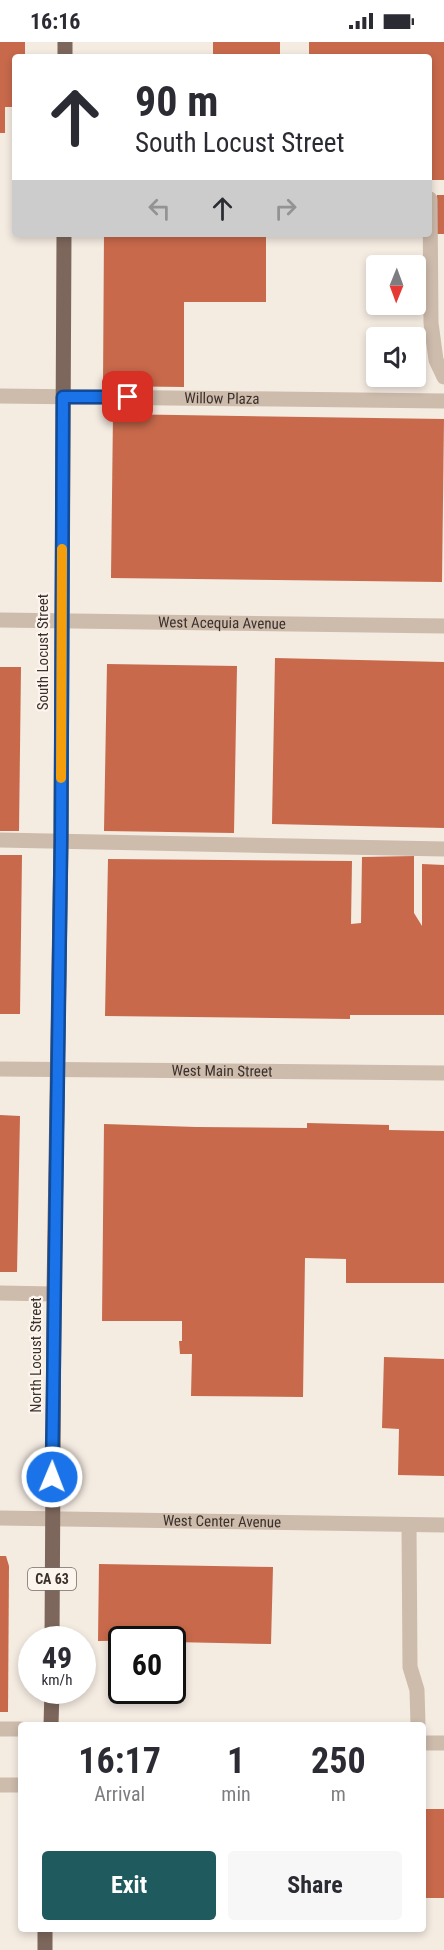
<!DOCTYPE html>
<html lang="en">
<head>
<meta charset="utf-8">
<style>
  :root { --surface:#fff; --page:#f7f7f7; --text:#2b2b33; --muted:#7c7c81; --accent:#1f5a5e }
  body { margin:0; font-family:"Roboto Condensed",sans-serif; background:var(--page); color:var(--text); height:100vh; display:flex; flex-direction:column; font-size:22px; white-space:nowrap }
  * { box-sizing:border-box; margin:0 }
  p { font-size:20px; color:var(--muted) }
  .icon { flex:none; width:33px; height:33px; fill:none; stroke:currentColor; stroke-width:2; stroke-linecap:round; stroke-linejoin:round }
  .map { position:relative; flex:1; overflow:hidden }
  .side { position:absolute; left:18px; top:1680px; width:408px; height:210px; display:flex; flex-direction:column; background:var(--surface); border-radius:6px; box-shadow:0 3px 9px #0003 }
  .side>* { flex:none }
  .guide { position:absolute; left:12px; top:12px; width:420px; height:183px; border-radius:6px; box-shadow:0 3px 9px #0003; background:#fff; color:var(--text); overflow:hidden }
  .needle { width:39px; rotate:181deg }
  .tools { position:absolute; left:366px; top:213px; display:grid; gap:12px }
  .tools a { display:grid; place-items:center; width:60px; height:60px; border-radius:6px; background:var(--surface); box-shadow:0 3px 9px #0003; font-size:30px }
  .speed { position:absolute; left:18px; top:1584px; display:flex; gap:12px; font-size:30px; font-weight:700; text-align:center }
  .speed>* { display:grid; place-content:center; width:78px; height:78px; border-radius:50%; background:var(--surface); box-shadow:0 3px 9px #0003; line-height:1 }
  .speed small { font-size:15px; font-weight:400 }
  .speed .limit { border:3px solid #111; border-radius:9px; background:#fff; color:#111 }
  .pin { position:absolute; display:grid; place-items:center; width:51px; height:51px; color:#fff; margin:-26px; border-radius:12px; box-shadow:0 3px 9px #0006 }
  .me { position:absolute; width:66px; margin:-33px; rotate:1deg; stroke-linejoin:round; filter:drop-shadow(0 0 4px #0008) }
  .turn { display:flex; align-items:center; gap:21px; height:126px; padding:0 24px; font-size:27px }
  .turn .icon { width:78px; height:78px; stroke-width:2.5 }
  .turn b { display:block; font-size:42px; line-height:51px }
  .lanes { display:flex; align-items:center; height:57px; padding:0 24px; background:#0003; justify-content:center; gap:30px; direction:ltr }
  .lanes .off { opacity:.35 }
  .eta { display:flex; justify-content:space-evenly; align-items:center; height:102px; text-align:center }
  .eta b { font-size:36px; font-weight:700; line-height:42px }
  .cta { display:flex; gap:12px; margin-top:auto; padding:12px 24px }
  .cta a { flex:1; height:69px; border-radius:6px; background:var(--accent); color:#fff; font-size:24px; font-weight:700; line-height:69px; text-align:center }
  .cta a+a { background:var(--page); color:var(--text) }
  .status { display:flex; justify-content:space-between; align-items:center; height:42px; padding:0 30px; background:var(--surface); direction:ltr }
  .status svg { height:16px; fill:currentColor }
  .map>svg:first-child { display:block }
  .building { fill:#c8694b }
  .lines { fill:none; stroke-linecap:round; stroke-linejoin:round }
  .minor { stroke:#cdbbac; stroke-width:15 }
  .major { stroke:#7d675c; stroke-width:15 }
  .route-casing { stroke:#114b97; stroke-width:15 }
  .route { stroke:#1a73e8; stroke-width:10 }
  .slow { stroke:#f59e0b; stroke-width:10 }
  .labels { text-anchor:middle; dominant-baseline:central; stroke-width:4.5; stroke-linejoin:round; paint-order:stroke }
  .shield { fill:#fbf5ee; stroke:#756b66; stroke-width:1.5 }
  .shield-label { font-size:14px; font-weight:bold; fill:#3b302b }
  .street-label { font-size:15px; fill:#3b302b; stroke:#fbf5ee }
</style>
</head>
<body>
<div class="status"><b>16:16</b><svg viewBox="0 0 49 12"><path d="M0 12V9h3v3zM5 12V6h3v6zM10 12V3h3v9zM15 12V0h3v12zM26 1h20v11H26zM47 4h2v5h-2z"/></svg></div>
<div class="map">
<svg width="444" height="1908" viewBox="0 0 444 1908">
  <rect width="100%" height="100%" fill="#f4ebe1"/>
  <g class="building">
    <polygon points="0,0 25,0 25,15 15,15 15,65 5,65 5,91 0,91"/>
    <rect x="213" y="0" width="67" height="15"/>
    <polygon points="309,0 444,0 444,138 429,138 429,15 309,15"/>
    <rect x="437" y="153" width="7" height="39"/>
    <polygon points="104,192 266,192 266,260 184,260 184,345 103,344"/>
    <polygon points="113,372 444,377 442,540 111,536"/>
    <polygon points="275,616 444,620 444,786 272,782"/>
    <polygon points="107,622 237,624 234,791 104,789"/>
    <polygon points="0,625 21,625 19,789 0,789"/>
    <polygon points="0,813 22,813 20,972 0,972"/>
    <polygon points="414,814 414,871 422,884 422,822 444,823 444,973 350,973 350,977 105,974 108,817 352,819 351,882 361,881 362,815"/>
    <polygon points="0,1073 20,1074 17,1230 0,1230"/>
    <polygon points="307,1081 389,1083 389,1088 444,1089 444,1241 346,1241 346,1217 305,1216 303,1355 191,1354 192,1312 180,1312 179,1299 182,1299 182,1279 102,1279 104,1082 196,1085 307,1086"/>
    <polygon points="384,1315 444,1317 444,1434 398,1433 399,1387 382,1386"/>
    <polygon points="0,1514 6,1514 9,1524 8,1670 0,1670"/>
    <polygon points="99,1522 273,1525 271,1602 172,1600 172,1598 98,1599"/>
    <rect x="423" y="1767" width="21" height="89"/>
  </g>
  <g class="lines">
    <g class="minor">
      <polyline points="430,157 431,281 436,318 444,335"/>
      <path id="s1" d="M 0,354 L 444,359"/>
      <path id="s2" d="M 0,578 L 444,584"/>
      <polyline points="0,798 444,807"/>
      <path id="s3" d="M 0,1027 L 444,1031"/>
      <polyline points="0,1251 54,1252"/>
      <path id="s4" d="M 0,1476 L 444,1483"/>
      <polyline points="409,1483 410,1625 417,1648 418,1683"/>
      <polyline points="0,1687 21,1687"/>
      <polyline points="423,1701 444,1701"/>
      <polyline points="0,1743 21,1743"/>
    </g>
    <g class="major">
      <polyline points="65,15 65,0"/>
      <polyline points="52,1598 54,1252 61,799 64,192"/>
      <polyline points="51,1683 52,1648"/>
      <polyline points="45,1908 45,1887"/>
    </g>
  </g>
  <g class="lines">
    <g class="route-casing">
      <polyline id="route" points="52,1435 61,799 63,355 128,355"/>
    </g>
    <use href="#route" class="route"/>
    <polyline class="slow" points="61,736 62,507"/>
  </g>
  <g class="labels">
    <rect class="shield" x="28" y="1526" width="48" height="22" rx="4.5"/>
    <g class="shield-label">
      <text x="52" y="1537">CA 63</text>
    </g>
    <g class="street-label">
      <text stroke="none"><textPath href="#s1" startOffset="222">Willow Plaza</textPath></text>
      <text stroke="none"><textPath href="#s2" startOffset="222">West Acequia Avenue</textPath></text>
      <text transform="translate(43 610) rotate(-90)">South Locust Street</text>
      <text stroke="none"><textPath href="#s3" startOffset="222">West Main Street</textPath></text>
      <text transform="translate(36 1313) rotate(-90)">North Locust Street</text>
      <text stroke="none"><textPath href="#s4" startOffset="222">West Center Avenue</textPath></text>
    </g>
  </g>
</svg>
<div class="tools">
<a><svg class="needle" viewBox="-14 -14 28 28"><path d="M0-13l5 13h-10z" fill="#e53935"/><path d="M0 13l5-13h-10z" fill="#7c7c81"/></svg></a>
<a><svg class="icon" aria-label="sound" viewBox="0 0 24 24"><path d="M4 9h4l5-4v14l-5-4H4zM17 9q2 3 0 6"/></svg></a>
</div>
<div class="speed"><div>49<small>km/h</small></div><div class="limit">60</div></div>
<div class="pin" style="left:128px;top:355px;background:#d93025"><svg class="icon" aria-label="arrive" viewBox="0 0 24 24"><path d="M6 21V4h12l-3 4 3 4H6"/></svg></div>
<svg class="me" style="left:52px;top:1435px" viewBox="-20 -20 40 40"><circle r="17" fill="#1a73e8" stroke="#fff" stroke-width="3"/><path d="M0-11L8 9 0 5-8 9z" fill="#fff"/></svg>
<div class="guide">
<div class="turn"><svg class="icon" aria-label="ahead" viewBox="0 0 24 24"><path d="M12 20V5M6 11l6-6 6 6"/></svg><div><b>90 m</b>South Locust Street</div></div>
<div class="lanes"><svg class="icon off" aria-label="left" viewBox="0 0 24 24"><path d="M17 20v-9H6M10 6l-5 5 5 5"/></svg><svg class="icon" aria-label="ahead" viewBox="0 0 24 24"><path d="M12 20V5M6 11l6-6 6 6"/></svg><svg class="icon off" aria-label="right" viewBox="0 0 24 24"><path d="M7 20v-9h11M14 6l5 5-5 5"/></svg></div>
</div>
<section class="side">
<div class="eta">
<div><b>16:17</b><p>Arrival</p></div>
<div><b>1</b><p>min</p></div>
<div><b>250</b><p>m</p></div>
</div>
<div class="cta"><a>Exit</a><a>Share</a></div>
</section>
</div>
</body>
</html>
